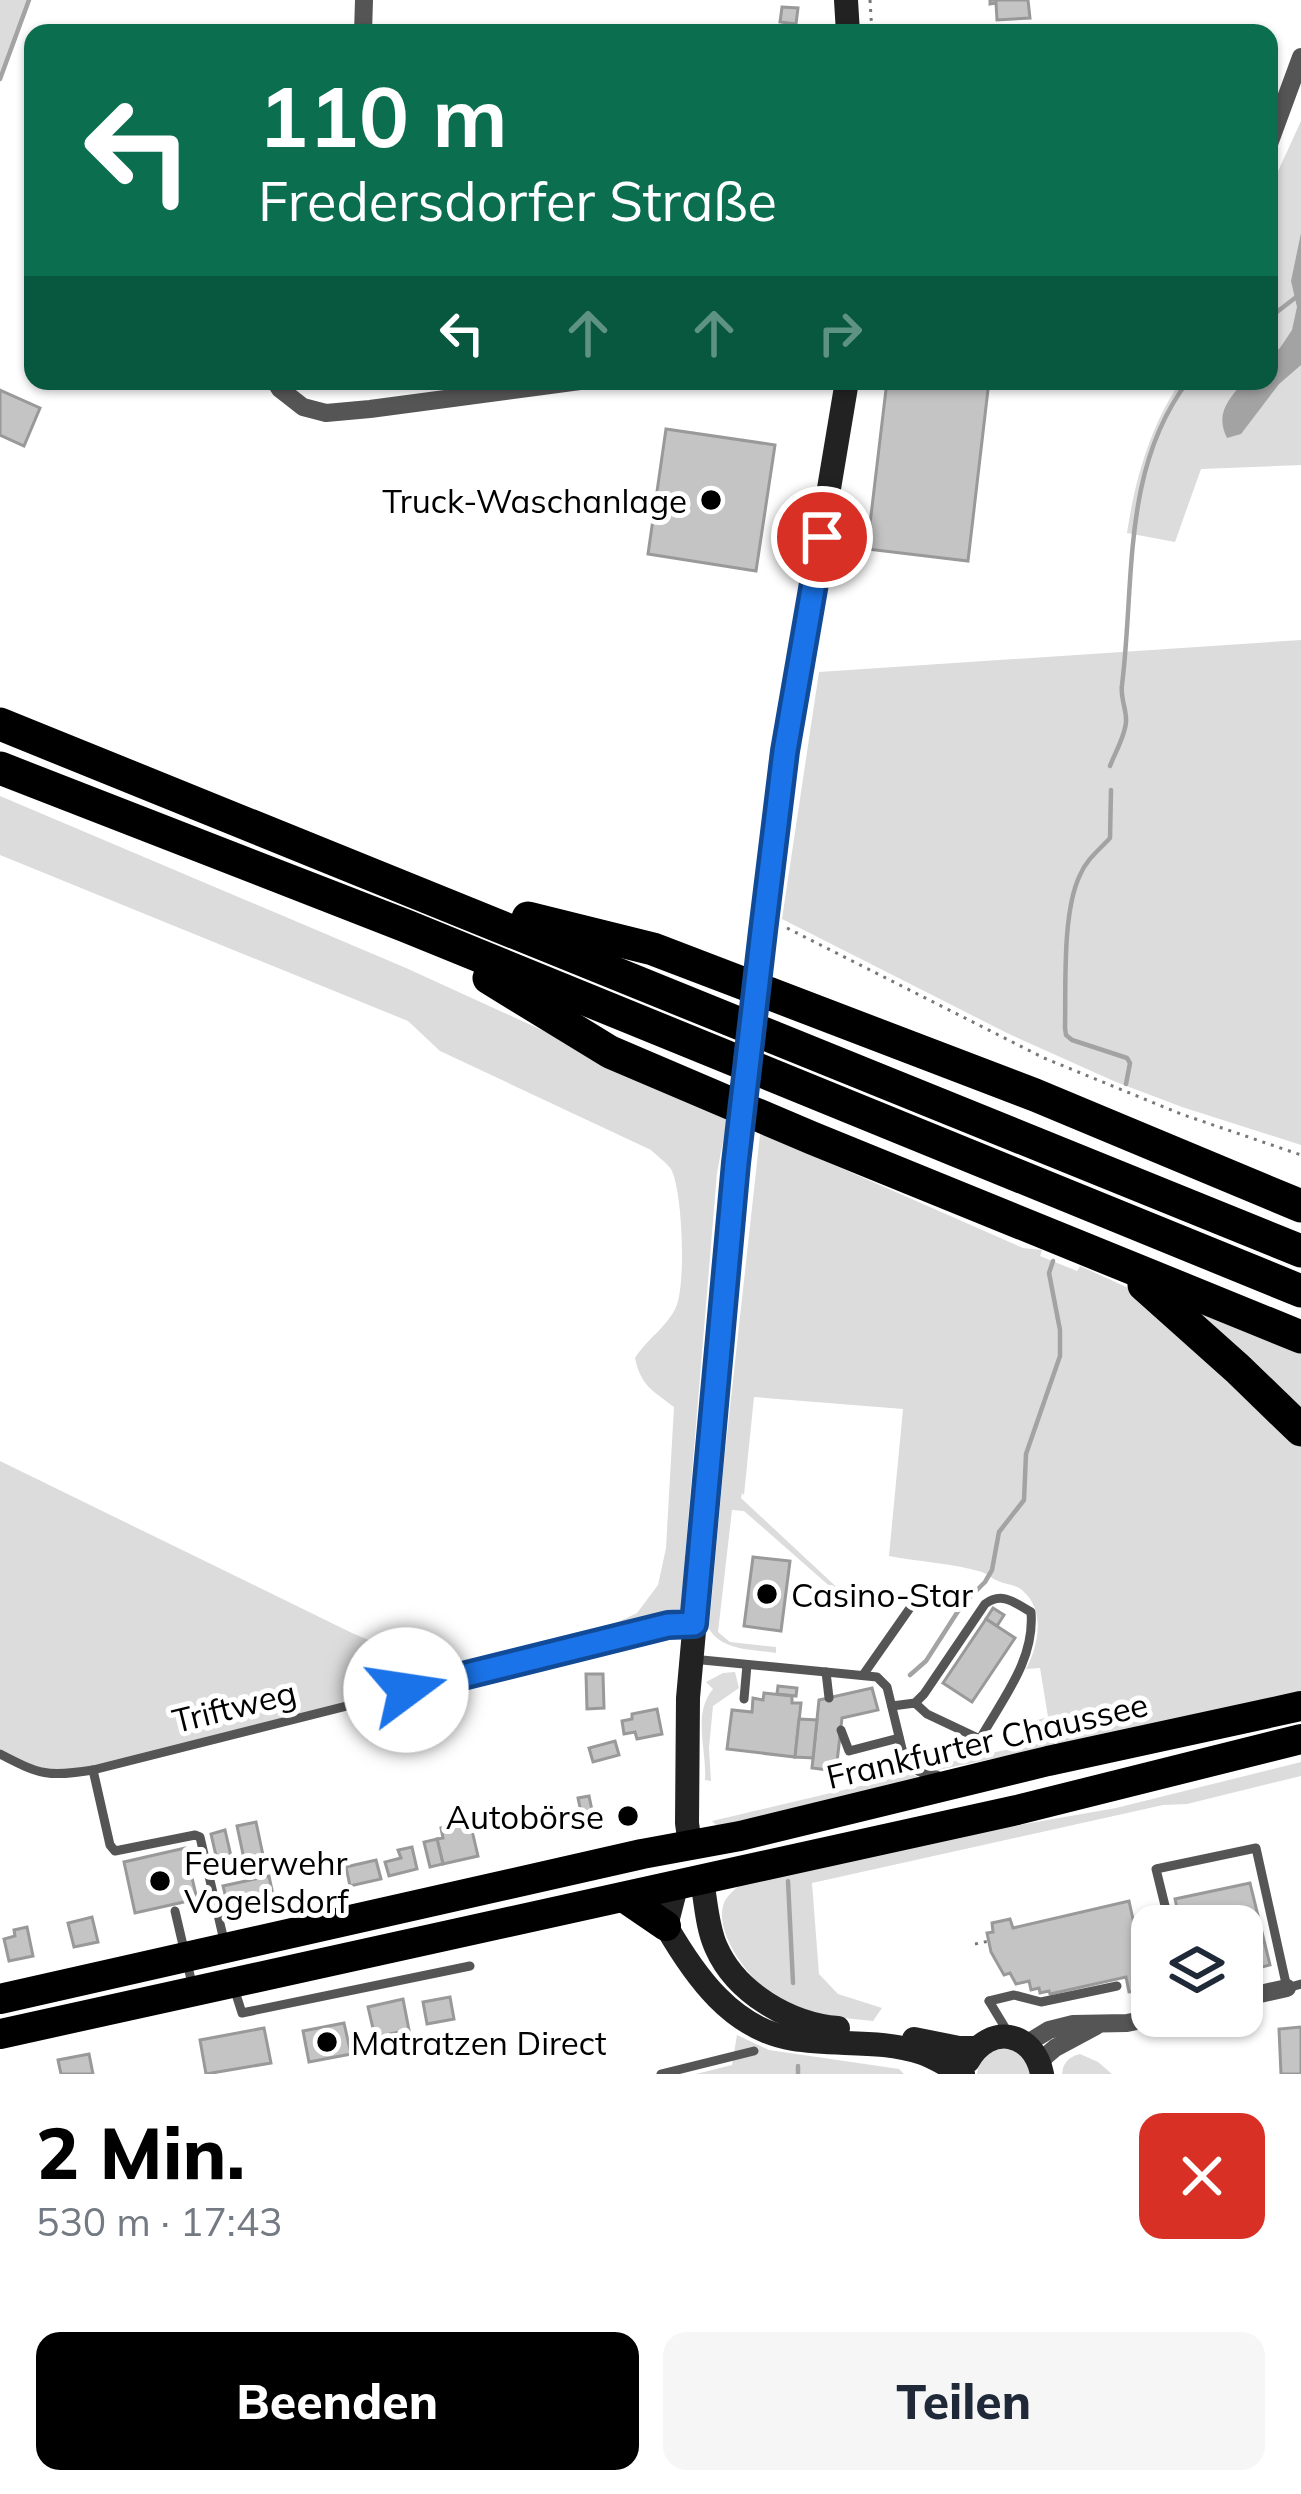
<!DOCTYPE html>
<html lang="de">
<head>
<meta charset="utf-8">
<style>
  :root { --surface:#fff; --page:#f6f6f7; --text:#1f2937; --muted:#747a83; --accent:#000 }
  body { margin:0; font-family:Mulish,sans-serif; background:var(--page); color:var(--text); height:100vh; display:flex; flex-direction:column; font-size:45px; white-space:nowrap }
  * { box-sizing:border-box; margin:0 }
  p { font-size:39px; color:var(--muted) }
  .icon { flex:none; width:66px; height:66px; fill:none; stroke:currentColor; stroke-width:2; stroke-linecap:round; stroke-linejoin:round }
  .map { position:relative; height:2074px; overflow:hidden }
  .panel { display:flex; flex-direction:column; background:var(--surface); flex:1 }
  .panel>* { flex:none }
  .guide { position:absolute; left:24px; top:24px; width:1254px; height:366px; border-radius:24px; box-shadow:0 3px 9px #0004; background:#0b6e4f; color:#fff; overflow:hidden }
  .buttons { position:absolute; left:1131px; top:1905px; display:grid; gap:24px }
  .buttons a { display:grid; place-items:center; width:132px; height:132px; border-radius:24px; background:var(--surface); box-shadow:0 3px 9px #0004; font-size:60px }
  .pin { position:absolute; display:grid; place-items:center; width:102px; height:102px; color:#fff; margin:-51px; border:6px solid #fff; border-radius:50%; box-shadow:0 3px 12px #0007 }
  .me { position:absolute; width:132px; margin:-66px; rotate:76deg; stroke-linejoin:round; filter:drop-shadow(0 0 9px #0008) }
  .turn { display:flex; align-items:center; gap:42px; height:252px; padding:0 36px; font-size:54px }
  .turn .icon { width:156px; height:156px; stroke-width:2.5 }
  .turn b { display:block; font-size:84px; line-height:102px }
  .lanes { display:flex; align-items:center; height:114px; padding:0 36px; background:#0003; justify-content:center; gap:60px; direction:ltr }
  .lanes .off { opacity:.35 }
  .round { display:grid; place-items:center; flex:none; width:126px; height:126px; border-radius:24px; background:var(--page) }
  .summary { display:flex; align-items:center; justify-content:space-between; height:204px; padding:0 36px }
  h1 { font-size:72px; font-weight:800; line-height:90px; color:var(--accent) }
  .action { display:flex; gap:24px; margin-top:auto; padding:24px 36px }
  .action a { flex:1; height:138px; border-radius:24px; background:var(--accent); color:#fff; font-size:48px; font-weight:800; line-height:138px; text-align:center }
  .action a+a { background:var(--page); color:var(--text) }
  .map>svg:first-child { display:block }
  .green { fill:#dcdcdc }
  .water { fill:#a3a3a3 }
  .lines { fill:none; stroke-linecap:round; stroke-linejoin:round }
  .stream { stroke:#a3a3a3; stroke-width:4.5 }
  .building { fill:#c4c4c4; stroke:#999; stroke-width:3 }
  .path { stroke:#777; stroke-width:3; stroke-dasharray:3 6; stroke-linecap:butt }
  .lane { stroke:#555; stroke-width:9 }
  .street { stroke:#555; stroke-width:18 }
  .secondary { stroke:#222; stroke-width:24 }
  .primary { stroke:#000; stroke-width:30 }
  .highway { stroke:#000; stroke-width:33 }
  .route-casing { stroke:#114b97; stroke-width:30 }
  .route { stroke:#1a73e8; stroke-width:21 }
  .poi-dot { fill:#000; stroke:#fff; stroke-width:4.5 }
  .labels { text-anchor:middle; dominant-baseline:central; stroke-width:10; stroke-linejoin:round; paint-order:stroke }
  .poi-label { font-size:33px; fill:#000; stroke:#fff; text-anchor:start }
  .street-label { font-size:33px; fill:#000; stroke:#fff }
</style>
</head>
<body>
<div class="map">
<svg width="1301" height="2074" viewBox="0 0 1301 2074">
  <rect width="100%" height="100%" fill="#fff"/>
  <g class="green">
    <polygon points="0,0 28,0 0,73"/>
    <path d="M 1301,121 L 1301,465 L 1201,469 L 1175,542 L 1127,533 C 1135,480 1150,426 1181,381 L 1269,381 L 1269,191 Z"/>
    <polygon points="1301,640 1301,1145 1182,1107 1116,1082 1009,1034 782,919 819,672"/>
    <path d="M 0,796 L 406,968 L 728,1115 L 717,1173 L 680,1617 L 84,1769 C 47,1773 32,1766 0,1750 L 0,1461 L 352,1633 L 426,1664 L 446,1666 L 595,1633 L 637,1613 L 658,1585 L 666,1548 L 674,1407 C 652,1390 641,1386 635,1358 C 647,1339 667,1327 676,1307 C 686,1285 683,1191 671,1169 C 666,1162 657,1156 651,1150 L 440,1051 L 408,1021 L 0,855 Z"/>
    <path d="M 761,1126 L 816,1157 L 1023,1248 L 1042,1250 L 1040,1256 L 1077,1271 L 1080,1266 L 1133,1290 L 1301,1443 L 1301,1699 L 1062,1753 L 1056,1740 L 1054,1746 L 938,1770 L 928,1767 L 919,1758 L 918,1753 L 929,1749 L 936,1765 L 1033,1744 L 1031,1730 L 1034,1721 L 1048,1717 L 1040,1668 L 1026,1669 C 1038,1647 1046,1611 1023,1591 C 1015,1584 1007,1585 998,1581 C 992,1579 988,1574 982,1572 C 952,1563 919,1562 889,1556 L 903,1409 L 754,1397 L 744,1495 L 742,1493 L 741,1498 L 859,1608 L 859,1612 L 744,1511 L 732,1510 L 718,1632 L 730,1642 L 776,1647 L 776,1653 C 751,1649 723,1651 709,1629 L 724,1462 Z"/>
    <polygon points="1162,1288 1301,1344 1301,1416"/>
    <path d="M 735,1672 L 739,1688 L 713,1706 L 709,1748 L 711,1781 L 705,1780 C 707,1749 692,1714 713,1689 L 706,1682 L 723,1673 Z"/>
    <path d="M 1301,1762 L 1301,1776 L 1187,1804 L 1163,1805 L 812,1883 L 819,1974 L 838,1994 L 882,2008 L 873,2021 C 841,2018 810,2015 781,2000 C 755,1987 715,1937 723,1906 C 725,1897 734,1890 741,1884 L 985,1831 L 1116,1808 Z"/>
    <polygon points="911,1774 932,1783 717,1826 712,1821"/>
    <polygon points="737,2035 769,2050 899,2069 904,2074 696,2074 732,2065"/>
    <path d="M 1007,2047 L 1022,2054 L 1031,2074 L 977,2074 C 980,2056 990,2051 1007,2047 Z"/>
    <path d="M 1080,2054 L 1098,2062 L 1112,2074 L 1062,2074 C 1063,2062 1069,2057 1080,2054 Z"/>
  </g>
  <path class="water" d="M 1301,233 L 1301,365 L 1279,384 L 1241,434 L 1227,438 C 1215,414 1228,400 1244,381 L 1269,381 L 1269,357 L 1280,348 L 1292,330 L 1297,307 L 1291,281 Z"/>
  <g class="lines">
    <g class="stream">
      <polyline points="0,79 29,0"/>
      <polyline points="1269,318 1295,298"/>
      <path d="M 1110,766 C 1115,753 1125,736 1126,722 C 1127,710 1120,698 1122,685 C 1135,582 1121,469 1188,381"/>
      <path d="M 1111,790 L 1110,838 C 1099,850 1086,860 1080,875 C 1062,912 1066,987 1065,1028 L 1066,1035 L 1072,1040 L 1127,1058 L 1130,1063 L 1126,1084"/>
      <polyline points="910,1675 926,1661 962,1605 985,1582 992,1570 999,1532 1024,1500 1026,1454 1060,1356 1060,1330 1049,1273 1053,1261"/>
      <polyline points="788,1881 793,1983"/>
      <polyline points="798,2074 798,2066"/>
    </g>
  </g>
  <g class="building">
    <polygon points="990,0 1028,0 1030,18 997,20 996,3 990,4"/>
    <polygon points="782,7 798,8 796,24 780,22"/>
    <polygon points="1209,26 1210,33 1174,33 1174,28"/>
    <polygon points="887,381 989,381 968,561 867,549"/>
    <polygon points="0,390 40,408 24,446 0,435"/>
    <polygon points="666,429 775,445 756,571 648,554"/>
    <polygon points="753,1557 790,1561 781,1631 744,1626"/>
    <polygon points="993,1608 1004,1615 997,1626 986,1619"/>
    <polygon points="986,1619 1015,1638 972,1702 943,1683"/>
    <polygon points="586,1674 603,1674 604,1708 587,1709"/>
    <polygon points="778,1686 797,1688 796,1696 777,1694"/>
    <polygon points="872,1688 878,1710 842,1718 836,1771 812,1768 819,1700"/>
    <polygon points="764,1693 792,1696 792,1703 801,1703 795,1757 727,1749 732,1710 752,1712 753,1698 763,1700"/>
    <polygon points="657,1709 662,1734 637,1739 635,1732 624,1734 622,1721 632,1719 632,1714"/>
    <polygon points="799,1719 817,1720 813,1758 795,1757"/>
    <polygon points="615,1741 619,1755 593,1762 589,1748"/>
    <polygon points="589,1796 592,1810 581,1812 578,1798"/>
    <polygon points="636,1808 638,1815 630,1817 631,1822 623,1824 620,1811"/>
    <polygon points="256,1822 263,1855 244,1859 237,1826"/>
    <polygon points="470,1822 478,1856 443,1864 437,1839 443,1838 441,1828"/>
    <polygon points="225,1830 234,1869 220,1873 211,1834"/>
    <polygon points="437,1839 443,1864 430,1867 424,1842"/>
    <polygon points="412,1847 417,1869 389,1876 385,1862 401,1858 398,1850"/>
    <polygon points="185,1848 197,1899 135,1913 124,1862"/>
    <polygon points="376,1860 381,1879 350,1886 346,1867"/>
    <polygon points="269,1876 275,1904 230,1914 223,1886"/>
    <polygon points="1250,1883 1270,1965 1242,1972 1242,1926 1181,1926 1175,1899"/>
    <polygon points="1129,1901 1141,1955 1152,1953 1152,1990 1129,1992 1126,1977 1050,1994 1049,1991 1040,1993 1039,1988 1031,1990 1029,1981 1016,1984 1010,1973 1004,1975 991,1952 987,1933 993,1932 992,1923 1010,1919 1013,1928"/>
    <polygon points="92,1917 98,1942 74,1947 68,1923"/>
    <polygon points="27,1927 33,1956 9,1961 4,1939 15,1936 14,1930"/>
    <polygon points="450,1997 454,2019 427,2024 423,2002"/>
    <polygon points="403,1999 409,2030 375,2037 368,2007"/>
    <polygon points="344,2023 351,2054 309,2062 303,2031"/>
    <polygon points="1301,2027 1301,2074 1281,2074 1279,2029"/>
    <polygon points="264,2028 271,2063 206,2074 200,2040"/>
    <polygon points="89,2054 93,2074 61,2074 58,2060"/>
  </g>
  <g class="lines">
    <g class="path">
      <polyline points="870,0 872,33"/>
      <polyline points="787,928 1044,1058 1181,1114 1301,1155"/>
      <polyline points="975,1944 989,1941"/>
    </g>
    <g class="lane">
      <path d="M 692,1659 L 877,1677 L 887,1687 L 904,1757 C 912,1770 921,1775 937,1775"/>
      <polyline points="826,1672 829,1698"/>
      <polyline points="863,1675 910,1608"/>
      <polyline points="744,1699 747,1665"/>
      <path d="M 892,1706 L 915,1703 L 927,1714 L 980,1739 C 1003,1698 1035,1660 1031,1612 C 1015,1603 1002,1591 985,1604 L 924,1694 L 915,1703"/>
      <polyline points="841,1730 849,1751 899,1738"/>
      <path d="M 0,1754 C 40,1775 48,1777 93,1770 L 668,1625 L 692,1625"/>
      <polyline points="93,1770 110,1845 115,1851 195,1835 200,1837 225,1945"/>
      <polyline points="175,1911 193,1988"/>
      <polyline points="1170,1926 1156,1869 1256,1848 1287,1988 1301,1984"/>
      <polyline points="234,1988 242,2013 470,1966"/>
      <polyline points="989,2001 1014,1995 1041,2002 1117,1986"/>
      <polyline points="989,2001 1009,2034"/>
      <polyline points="661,2074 754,2051"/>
    </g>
    <g class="street">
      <polyline points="363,33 364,0"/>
      <polyline points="1269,144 1301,57"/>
      <polyline points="275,381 280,389 303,407 326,413 370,409 580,381"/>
      <polyline points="1242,1998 1287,1988"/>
      <polyline points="1026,2044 1049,2030 1073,2024 1127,2023 1161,2016"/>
      <polyline points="1040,2061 1055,2048 1096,2026"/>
    </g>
    <g class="secondary">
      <polyline points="846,0 848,33"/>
      <polyline points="690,1846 687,1823 688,1698 736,1163 785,751 847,381"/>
      <path d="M 702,1881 C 706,1902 707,1927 716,1947 C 736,1993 790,2024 838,2028"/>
      <path d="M 676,1887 L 666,1926 C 695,1976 732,2029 793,2039 C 836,2046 881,2039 922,2053 C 936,2058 950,2067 963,2074"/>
      <polyline points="914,2039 959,2048 977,2048"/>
      <path d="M 968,2061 C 989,2023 1034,2031 1042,2074"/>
    </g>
    <g class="primary">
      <polyline points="625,1898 666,1926"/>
      <polyline points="0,1999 642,1854 740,1836 1048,1761 1301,1706"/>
      <polyline points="0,2034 1017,1810 1301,1739"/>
    </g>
    <g class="highway">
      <polyline points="0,724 1301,1251"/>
      <polyline points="0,768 406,926 1301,1291"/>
      <polyline points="528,918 653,949 1035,1095 1301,1206"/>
      <polyline points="489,978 610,1052 812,1138 1301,1337"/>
      <polyline points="1144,1285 1238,1369 1301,1430"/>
    </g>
  </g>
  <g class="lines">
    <g class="route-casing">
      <polyline id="route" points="406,1690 668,1625 694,1624 736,1163 763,931 785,751 822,537"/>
    </g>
    <use href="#route" class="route"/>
  </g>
  <g class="poi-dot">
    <circle cx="711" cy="500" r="12"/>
    <circle cx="767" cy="1594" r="12"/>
    <circle cx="628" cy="1816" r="12"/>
    <circle cx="160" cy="1881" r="12"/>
    <circle cx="327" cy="2042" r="12"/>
  </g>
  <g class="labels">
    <g class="poi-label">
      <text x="687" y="500" text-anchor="end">Truck-Waschanlage</text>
      <text x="791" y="1594">Casino-Star</text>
      <text x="604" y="1816" text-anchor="end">Autobörse</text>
      <text x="184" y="1862">Feuerwehr<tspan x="184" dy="38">Vogelsdorf</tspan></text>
      <text x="351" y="2042">Matratzen Direct</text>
    </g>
    <g class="street-label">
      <text transform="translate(234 1706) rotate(-14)">Triftweg</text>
      <text transform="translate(987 1740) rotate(-13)">Frankfurter Chaussee</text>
    </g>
  </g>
</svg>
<div class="buttons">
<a><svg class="icon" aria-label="layers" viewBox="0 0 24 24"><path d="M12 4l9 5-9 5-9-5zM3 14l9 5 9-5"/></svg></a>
</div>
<div class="pin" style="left:822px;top:537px;background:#d93025"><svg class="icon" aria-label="arrive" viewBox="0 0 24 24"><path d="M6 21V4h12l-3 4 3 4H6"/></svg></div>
<svg class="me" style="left:406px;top:1690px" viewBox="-20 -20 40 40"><circle r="19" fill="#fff"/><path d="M0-13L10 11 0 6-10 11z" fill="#1a73e8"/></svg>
<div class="guide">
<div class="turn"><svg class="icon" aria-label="left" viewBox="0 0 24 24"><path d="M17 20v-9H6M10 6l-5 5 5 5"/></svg><div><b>110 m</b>Fredersdorfer Straße</div></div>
<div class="lanes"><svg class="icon" aria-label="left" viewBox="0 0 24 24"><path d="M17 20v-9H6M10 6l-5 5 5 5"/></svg><svg class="icon off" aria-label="ahead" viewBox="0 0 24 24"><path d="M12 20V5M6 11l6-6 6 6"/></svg><svg class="icon off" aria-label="ahead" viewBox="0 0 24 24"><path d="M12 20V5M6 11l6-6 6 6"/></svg><svg class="icon off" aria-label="right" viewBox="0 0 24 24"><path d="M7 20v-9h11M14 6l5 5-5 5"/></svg></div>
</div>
</div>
<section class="panel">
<div class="summary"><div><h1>2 Min.</h1><p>530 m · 17:43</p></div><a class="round" style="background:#d93025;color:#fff"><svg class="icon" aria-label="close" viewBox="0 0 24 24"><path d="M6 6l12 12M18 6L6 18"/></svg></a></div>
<div class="action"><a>Beenden</a><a>Teilen</a></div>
</section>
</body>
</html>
